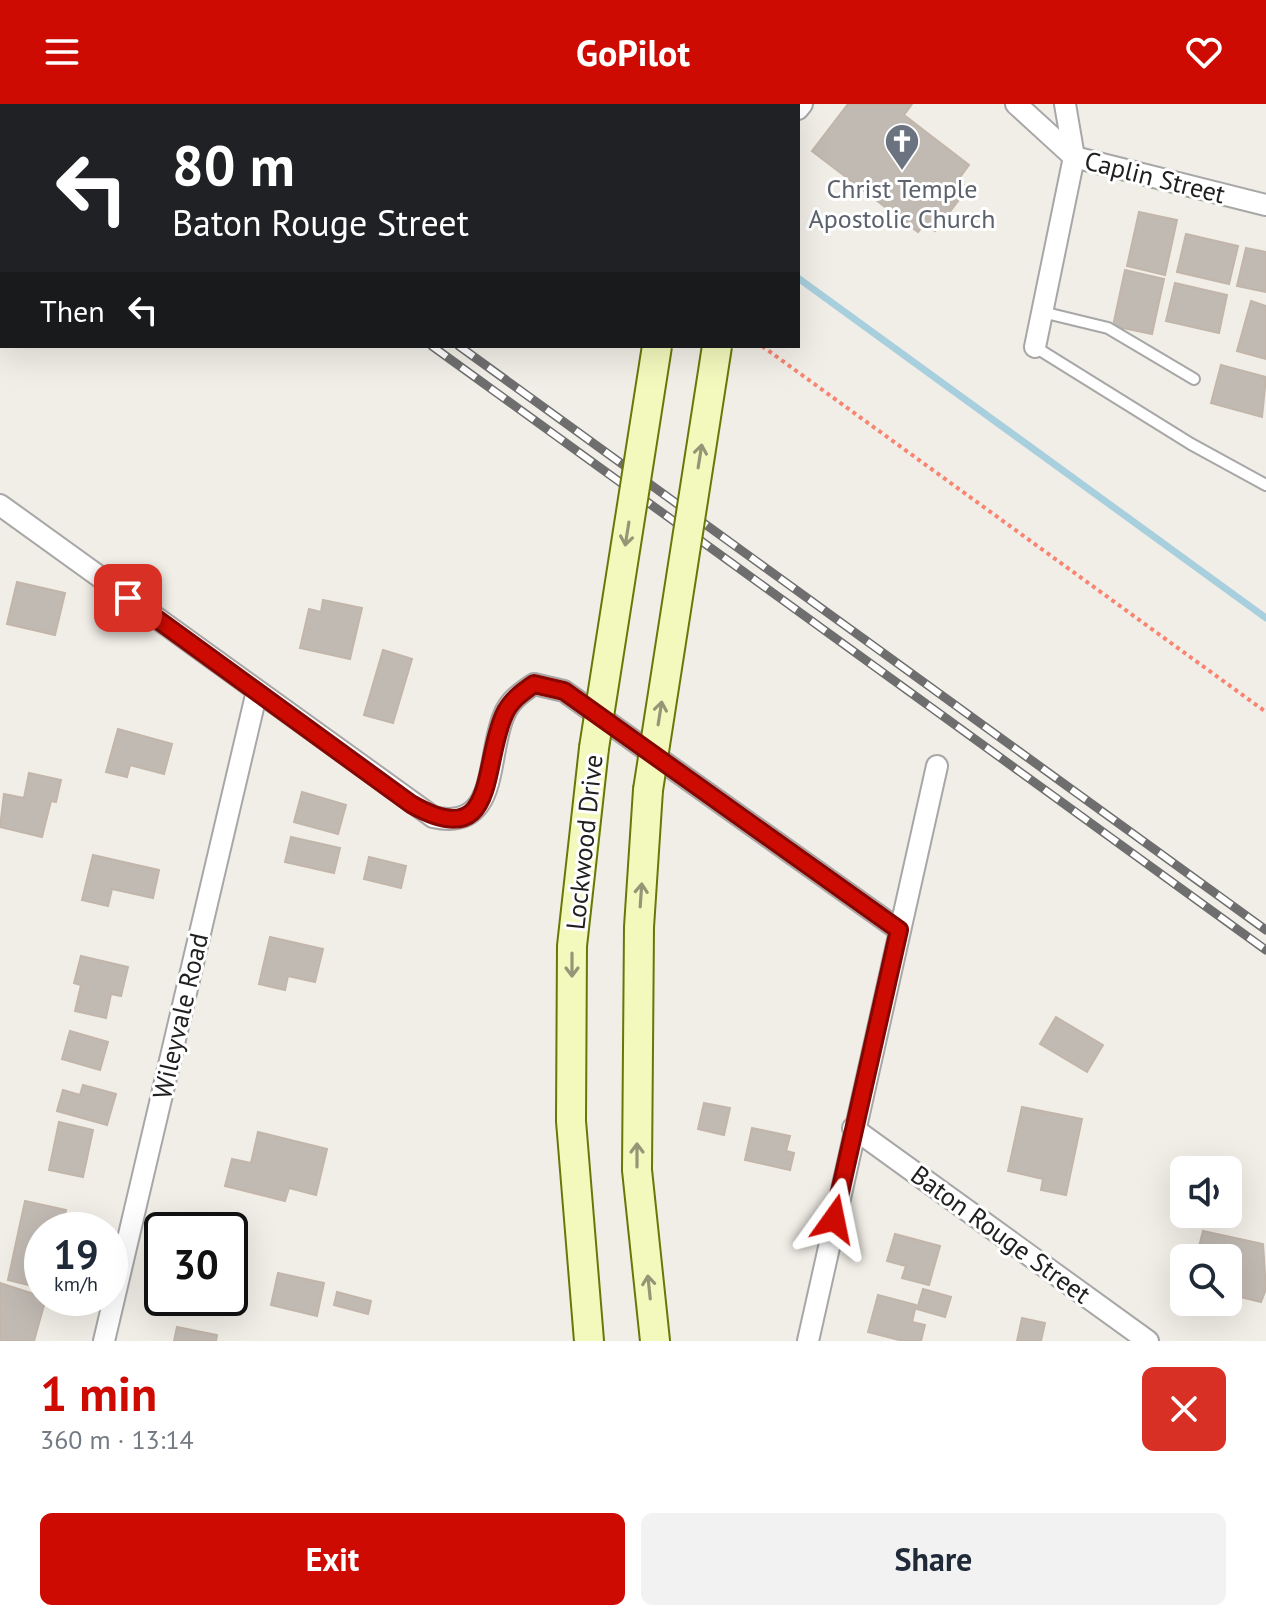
<!DOCTYPE html>
<html lang="en">
<head>
<meta charset="utf-8">
<style>
  :root { --surface:#fff; --page:#f2f2f3; --text:#1f2937; --muted:#747a83; --accent:#ce0b03 }
  body { margin:0; font-family:"PT Sans",sans-serif; background:var(--page); color:var(--text); height:100vh; display:flex; flex-direction:column; font-size:30px; white-space:nowrap }
  * { box-sizing:border-box; margin:0 }
  p { font-size:26px; color:var(--muted) }
  .icon { flex:none; width:44px; height:44px; fill:none; stroke:currentColor; stroke-width:2; stroke-linecap:round; stroke-linejoin:round }
  .map { position:relative; height:1237px; overflow:hidden }
  .drawer { display:flex; flex-direction:column; background:var(--surface); flex:1 }
  .drawer>* { flex:none }
  .guide { position:absolute; left:0px; top:0px; width:800px; height:244px; box-shadow:0 8px 32px #0002; background:#202124; color:#fff; overflow:hidden }
  .tools { position:absolute; left:1170px; top:1052px; display:grid; gap:16px }
  .tools a { display:grid; place-items:center; width:72px; height:72px; border-radius:12px; background:var(--surface); box-shadow:0 8px 32px #0002; font-size:40px }
  .speed { position:absolute; left:24px; top:1108px; display:flex; gap:16px; font-size:40px; font-weight:700; text-align:center }
  .speed>* { display:grid; place-content:center; width:104px; height:104px; border-radius:50%; background:var(--surface); box-shadow:0 8px 32px #0002; line-height:1 }
  .speed small { font-size:20px; font-weight:400 }
  .speed .limit { border:4px solid #111; border-radius:12px; background:#fff; color:#111 }
  .pin { position:absolute; display:grid; place-items:center; width:68px; height:68px; color:#fff; margin:-34px; border-radius:16px; box-shadow:0 4px 12px #0006 }
  .me { position:absolute; width:88px; margin:-44px; rotate:12deg; stroke-linejoin:round; filter:drop-shadow(0 0 6px #0008) }
  .turn { display:flex; align-items:center; gap:28px; height:168px; padding:0 40px; font-size:36px }
  .turn .icon { width:104px; height:104px; stroke-width:2.5 }
  .turn b { display:block; font-size:56px; line-height:68px }
  .then { display:flex; align-items:center; height:76px; padding:0 40px; background:#0003; gap:16px; font-size:30px }
  .round { display:grid; place-items:center; flex:none; width:84px; height:84px; border-radius:12px; background:var(--page) }
  .head { display:flex; align-items:center; justify-content:space-between; height:136px; padding:0 40px }
  h1 { font-size:48px; font-weight:800; line-height:60px; color:var(--accent) }
  .primary-button { display:flex; gap:16px; margin-top:auto; padding:16px 40px }
  .primary-button a { flex:1; height:92px; border-radius:12px; background:var(--accent); color:#fff; font-size:32px; font-weight:800; line-height:92px; text-align:center }
  .primary-button a+a { background:var(--page); color:var(--text) }
  header { display:flex; justify-content:space-between; align-items:center; height:104px; padding:0 40px; background:var(--accent); color:#fff; font-size:36px; font-weight:800 }
  .map>svg:first-child { display:block }
  .lines { fill:none; stroke-linecap:round; stroke-linejoin:round }
  .stream { stroke:#a8cfdd; stroke-width:7 }
  .building { fill:#c1bab3; stroke:#c2b5a9; stroke-width:2 }
  .service-casing { stroke:#a7a7a7; stroke-width:14 }
  .minor-casing { stroke:#a7a7a7; stroke-width:24 }
  .secondary-casing { stroke:#677807; stroke-width:32 }
  .path { stroke:#f88471; stroke-width:4; stroke-dasharray:4 4; stroke-linecap:butt }
  .service { stroke:#fff; stroke-width:10 }
  .minor { stroke:#fff; stroke-width:20 }
  .secondary { stroke:#f3f9bd; stroke-width:28 }
  .rail-casing { stroke:#6e6e6e; stroke-width:9 }
  .rail { stroke:#fff; stroke-width:6; stroke-dasharray:18; stroke-linecap:butt }
  .secondary-bridge-casing { stroke:#677807; stroke-width:32; stroke-linecap:butt }
  .secondary-bridge { stroke:#f3f9bd; stroke-width:28 }
  .oneway { stroke:#949776 }
  .route-casing { stroke:#860702; stroke-width:20 }
  .route { stroke:#ce0b03; stroke-width:14 }
  .labels { text-anchor:middle; dominant-baseline:central; stroke-width:6; stroke-linejoin:round; paint-order:stroke }
  .street-label { font-size:26px; fill:#202020; stroke:#fff }
  .worship-label { font-size:26px; fill:#5b616d; stroke:#fff }
</style>
</head>
<body>
<header><svg class="icon" aria-label="menu" viewBox="0 0 24 24"><path d="M4 6h16M4 12h16M4 18h16"/></svg>GoPilot<svg class="icon" aria-label="heart" viewBox="0 0 24 24"><path d="M12 20l-8-8c-3-5 5-10 8-4 3-6 11-1 8 4z"/></svg></header>
<div class="map">
<svg width="1266" height="1237" viewBox="0 0 1266 1237">
  <rect width="100%" height="100%" fill="#f1eee7"/>
  <g class="lines">
    <polyline class="stream" points="798,174 1266,514"/>
  </g>
  <g class="building">
    <polygon points="848,0 912,0 904,11 969,61 958,76 968,84 935,127 925,119 918,128 812,47"/>
    <polygon points="1139,108 1177,116 1165,171 1127,162"/>
    <polygon points="1186,130 1238,142 1229,180 1177,168"/>
    <polygon points="1246,144 1266,148 1266,188 1237,182"/>
    <polygon points="1125,166 1164,175 1152,230 1113,222"/>
    <polygon points="1175,179 1227,191 1219,229 1166,217"/>
    <polygon points="1251,197 1266,202 1266,255 1237,247"/>
    <polygon points="1221,261 1266,273 1262,313 1211,299"/>
    <polygon points="17,478 65,489 55,531 7,520"/>
    <polygon points="323,496 362,504 350,555 300,544 309,505 321,508"/>
    <polygon points="383,546 412,555 393,619 364,611"/>
    <polygon points="118,625 172,640 164,670 130,661 127,673 106,668"/>
    <polygon points="29,669 61,676 56,698 51,697 42,733 0,723 4,690 24,694"/>
    <polygon points="302,688 346,701 338,730 294,718"/>
    <polygon points="291,733 340,744 334,769 285,758"/>
    <polygon points="93,751 159,766 153,794 112,785 108,802 82,796"/>
    <polygon points="369,753 406,762 401,784 364,775"/>
    <polygon points="270,833 323,845 315,878 288,872 285,886 259,880"/>
    <polygon points="81,852 128,863 121,892 111,890 106,914 75,907 81,881 74,879"/>
    <polygon points="1056,913 1103,941 1087,968 1040,940"/>
    <polygon points="70,927 108,938 100,966 62,955"/>
    <polygon points="83,981 116,990 107,1021 57,1007 63,986 80,991"/>
    <polygon points="704,999 730,1004 724,1031 698,1025"/>
    <polygon points="1022,1003 1082,1015 1066,1091 1041,1086 1043,1075 1008,1067"/>
    <polygon points="59,1018 93,1026 83,1073 49,1066"/>
    <polygon points="752,1024 790,1032 786,1047 794,1049 790,1066 745,1056"/>
    <polygon points="258,1028 327,1045 316,1091 289,1084 285,1097 225,1082 232,1055 251,1059"/>
    <polygon points="25,1097 66,1106 61,1126 42,1126 42,1169 37,1183 8,1176"/>
    <polygon points="1203,1127 1263,1140 1266,1185 1261,1198 1228,1190 1228,1154 1196,1154"/>
    <polygon points="895,1130 940,1142 929,1181 902,1174 906,1162 887,1157"/>
    <polygon points="278,1169 324,1179 317,1212 271,1201"/>
    <polygon points="0,1179 46,1194 34,1237 0,1237"/>
    <polygon points="923,1185 951,1193 945,1213 917,1205"/>
    <polygon points="337,1188 371,1197 368,1210 334,1201"/>
    <polygon points="878,1191 916,1201 912,1218 925,1221 921,1237 903,1237 868,1228"/>
    <polygon points="1022,1214 1045,1219 1041,1237 1017,1237"/>
    <polygon points="177,1223 217,1231 216,1237 174,1237"/>
  </g>
  <g class="lines">
    <g class="service-casing">
      <g id="service">
        <polyline points="1042,208 1108,224 1194,275"/>
        <polyline points="1035,243 1191,340 1266,381"/>
      </g>
    </g>
    <g class="minor-casing">
      <g id="minor">
        <polyline points="1016,0 1074,53 1266,101"/>
        <polyline points="798,5 802,0"/>
        <polyline points="1035,243 1074,53 1065,0"/>
        <path d="M 0,401 L 433,713 C 500,728 486,652 504,611 C 510,596 521,589 534,580 L 564,587 L 899,826"/>
        <polyline points="853,1024 1148,1237"/>
        <polyline points="104,1237 257,587"/>
        <polyline points="808,1237 937,662"/>
      </g>
    </g>
    <g class="secondary-casing">
      <g id="secondary">
        <polyline points="694,2 694,0"/>
        <polyline points="755,2 755,0"/>
        <polyline points="648,686 639,823 637,1066 655,1237"/>
        <polyline points="589,1237 571,1017 572,842 594,644"/>
      </g>
    </g>
    <g class="path">
      <polyline points="430,0 432,2"/>
      <polyline points="762,242 1266,608"/>
    </g>
    <use href="#service" class="service"/>
    <use href="#minor" class="minor"/>
    <use href="#secondary" class="secondary"/>
    <g class="rail-casing">
      <g id="rail">
        <polyline points="99,0 101,2"/>
        <polyline points="125,0 128,2"/>
        <polyline points="432,242 1266,846"/>
        <polyline points="459,242 1266,826"/>
      </g>
    </g>
    <use href="#rail" class="rail"/>
    <g class="secondary-bridge-casing">
      <g id="secondary-bridge">
        <polyline points="594,644 657,242"/>
        <polyline points="648,686 717,242"/>
      </g>
    </g>
    <use href="#secondary-bridge" class="secondary-bridge"/>
  </g>
  <defs><path id="oneway-shaft" d="M-6 0H5M1.5-3L5.5 0L1.5 3" fill="none" stroke-width="1.6" stroke-linecap="round" stroke-linejoin="round" transform="scale(2)"/></defs>
  <g class="oneway">
    <use href="#oneway-shaft" transform="translate(700 352) rotate(-81)"/>
    <use href="#oneway-shaft" transform="translate(627 430) rotate(99)"/>
    <use href="#oneway-shaft" transform="translate(660 609) rotate(-81)"/>
    <use href="#oneway-shaft" transform="translate(641 791) rotate(-86)"/>
    <use href="#oneway-shaft" transform="translate(572 861) rotate(90)"/>
    <use href="#oneway-shaft" transform="translate(637 1051) rotate(-90)"/>
    <use href="#oneway-shaft" transform="translate(649 1183) rotate(-96)"/>
  </g>
  <g class="lines">
    <g class="route-casing">
      <path id="route" d="M 128,494 L 411,700 C 498,750 481,663 504,611 C 510,597 521,589 534,580 L 564,587 L 899,826 L 834,1115"/>
    </g>
    <use href="#route" class="route"/>
  </g>
  <defs>
    <g id="church-pin" transform="scale(1.8)"><path d="M0 17L-7.5 6A9.5 9.5 0 1 1 7.5 6Z" fill="#6b7280" stroke="#fff"/><path d="M-1.2-6h2.4v3.5h3.3v2.4h-3.3V6h-2.4V-.1h-3.3v-2.4h3.3Z" fill="#fff"/></g>
  </defs>
  <g fill-rule="evenodd">
    <use href="#church-pin" x="902" y="37"/>
  </g>
  <g class="labels">
    <g class="street-label">
      <text transform="translate(1155 73) rotate(14)">Caplin Street</text>
      <text transform="translate(584 738) rotate(-84)">Lockwood Drive</text>
      <text transform="translate(180 912) rotate(-77)">Wileyvale Road</text>
      <text transform="translate(1001 1130) rotate(36)">Baton Rouge Street</text>
    </g>
    <g class="worship-label">
      <text x="902" y="84">Christ Temple<tspan x="902" dy="30">Apostolic Church</tspan></text>
    </g>
  </g>
</svg>
<div class="tools">
<a><svg class="icon" aria-label="sound" viewBox="0 0 24 24"><path d="M4 9h4l5-4v14l-5-4H4zM17 9q2 3 0 6"/></svg></a>
<a><svg class="icon" aria-label="search" viewBox="0 0 24 24"><circle cx="10" cy="10" r="6"/><path d="M15 15l6 6"/></svg></a>
</div>
<div class="speed"><div>19<small>km/h</small></div><div class="limit">30</div></div>
<div class="pin" style="left:128px;top:494px;background:#d93025"><svg class="icon" aria-label="arrive" viewBox="0 0 24 24"><path d="M6 21V4h12l-3 4 3 4H6"/></svg></div>
<svg class="me" style="left:834px;top:1115px" viewBox="-20 -20 40 40"><path d="M0-17L14 15 0 8-14 15z" fill="#ce0b03" stroke="#fff" stroke-width="4"/></svg>
<div class="guide">
<div class="turn"><svg class="icon" aria-label="left" viewBox="0 0 24 24"><path d="M17 20v-9H6M10 6l-5 5 5 5"/></svg><div><b>80 m</b>Baton Rouge Street</div></div>
<div class="then">Then<svg class="icon" aria-label="left" viewBox="0 0 24 24"><path d="M17 20v-9H6M10 6l-5 5 5 5"/></svg></div>
</div>
</div>
<section class="drawer">
<div class="head"><div><h1>1 min</h1><p>360 m · 13:14</p></div><a class="round" style="background:#d93025;color:#fff"><svg class="icon" aria-label="close" viewBox="0 0 24 24"><path d="M6 6l12 12M18 6L6 18"/></svg></a></div>
<div class="primary-button"><a>Exit</a><a>Share</a></div>
</section>
</body>
</html>
